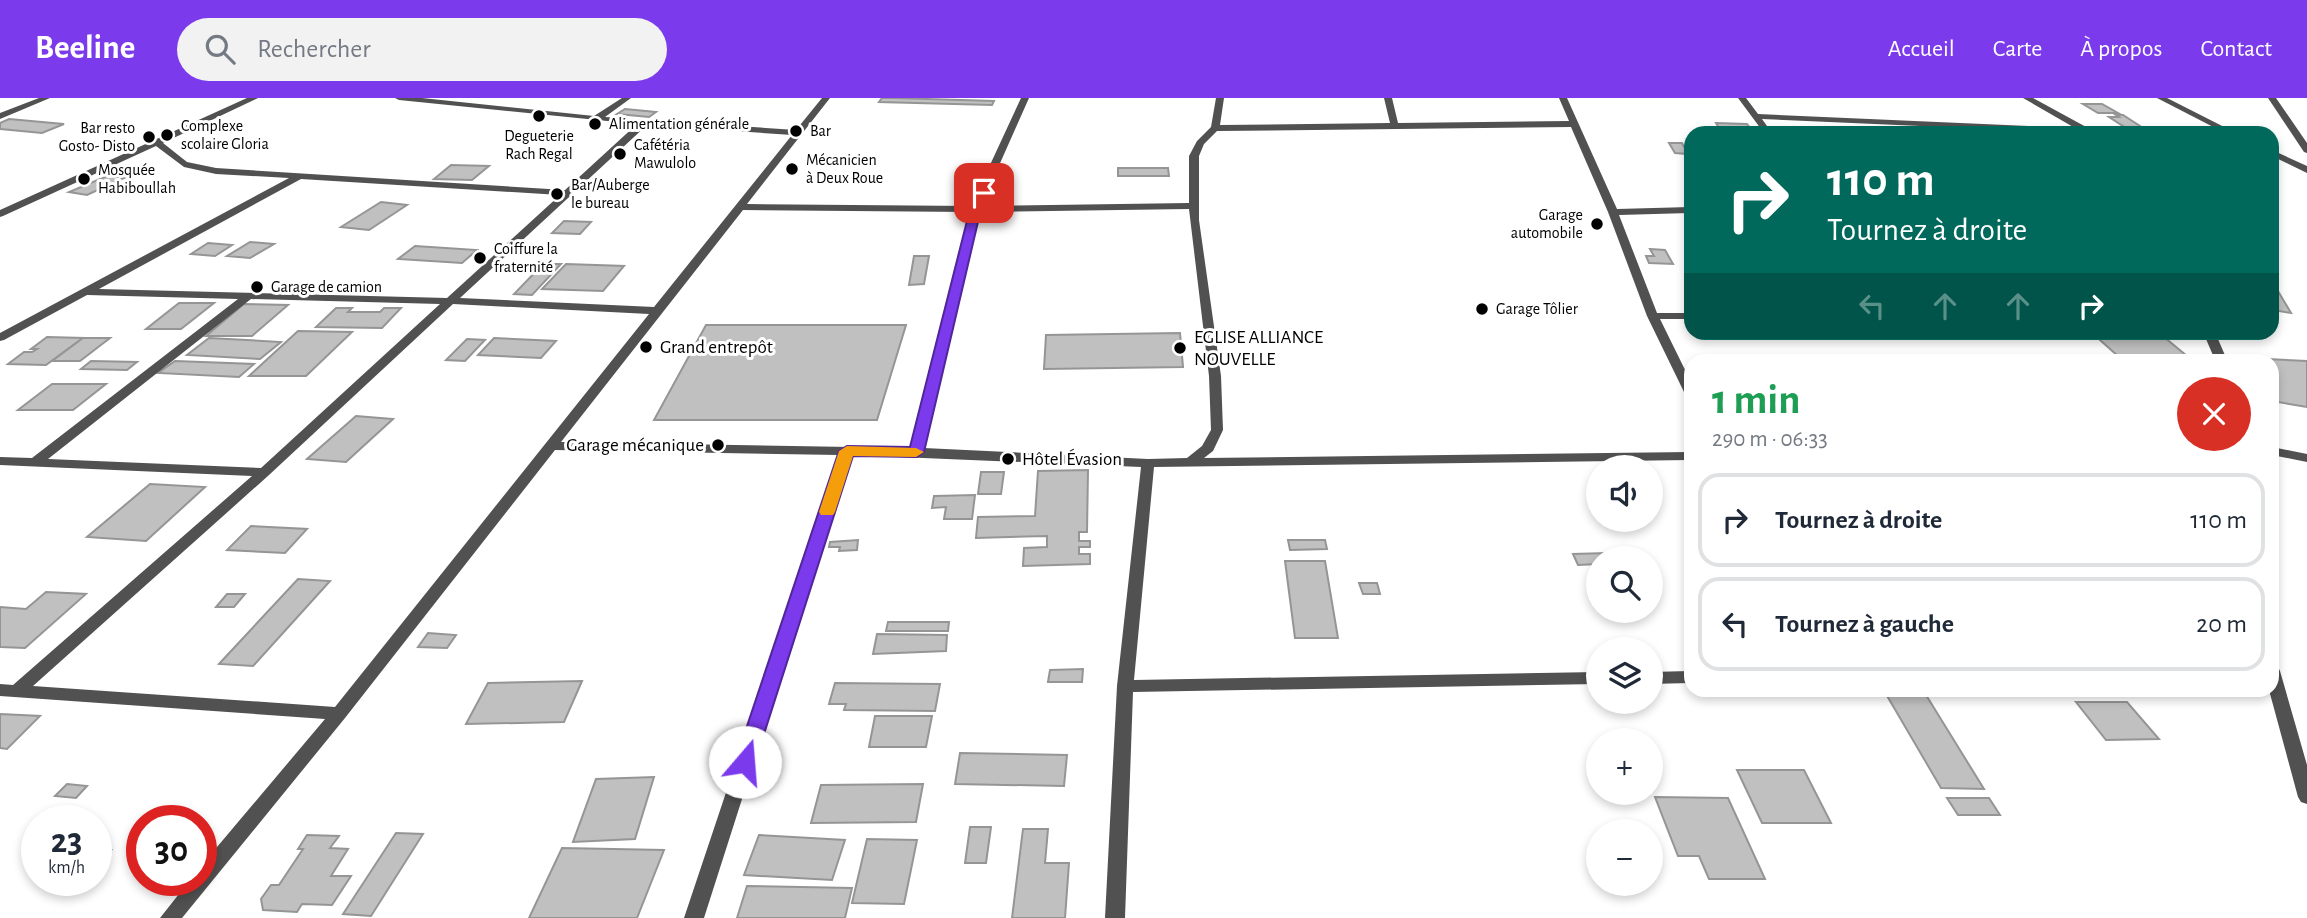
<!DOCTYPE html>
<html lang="fr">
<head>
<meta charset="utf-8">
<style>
  :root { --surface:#fff; --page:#f2f2f3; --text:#1f2937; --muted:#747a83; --line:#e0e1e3; --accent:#7c3aed }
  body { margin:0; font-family:"Alegreya Sans",sans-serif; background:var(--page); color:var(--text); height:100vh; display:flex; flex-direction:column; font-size:26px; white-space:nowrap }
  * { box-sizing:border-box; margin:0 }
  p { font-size:23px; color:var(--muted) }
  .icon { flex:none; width:38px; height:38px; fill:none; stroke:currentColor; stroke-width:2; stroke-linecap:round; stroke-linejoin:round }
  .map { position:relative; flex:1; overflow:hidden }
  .details { position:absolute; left:1684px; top:256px; width:595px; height:343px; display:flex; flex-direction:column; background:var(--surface); border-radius:21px; box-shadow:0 4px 10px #0003 }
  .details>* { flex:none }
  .banner { position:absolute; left:1684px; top:28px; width:595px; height:214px; border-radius:21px; box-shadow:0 4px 10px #0003; background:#00695c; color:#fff; overflow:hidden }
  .fabs { position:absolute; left:1586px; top:357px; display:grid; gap:14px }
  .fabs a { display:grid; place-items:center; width:77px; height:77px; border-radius:50%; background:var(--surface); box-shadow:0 4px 10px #0003; font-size:35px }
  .speed { position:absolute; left:21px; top:707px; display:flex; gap:14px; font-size:35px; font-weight:700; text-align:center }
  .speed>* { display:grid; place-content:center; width:91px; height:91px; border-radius:50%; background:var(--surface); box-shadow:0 4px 10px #0003; line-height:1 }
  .speed small { font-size:18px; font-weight:400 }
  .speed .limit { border:10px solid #d22; background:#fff; color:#111 }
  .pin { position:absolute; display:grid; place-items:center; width:60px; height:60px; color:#fff; margin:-30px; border-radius:14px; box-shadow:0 4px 10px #0006 }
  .me { position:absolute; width:77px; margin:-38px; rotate:18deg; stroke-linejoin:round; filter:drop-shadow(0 0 5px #0008) }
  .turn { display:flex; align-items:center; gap:24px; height:147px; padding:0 28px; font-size:32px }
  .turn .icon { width:91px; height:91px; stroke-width:2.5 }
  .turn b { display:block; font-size:49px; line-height:60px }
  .lanes { display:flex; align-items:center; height:66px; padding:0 28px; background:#0003; justify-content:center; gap:35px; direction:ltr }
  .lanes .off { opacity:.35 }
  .round { display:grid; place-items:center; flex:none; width:74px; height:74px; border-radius:37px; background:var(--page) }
  .headline { display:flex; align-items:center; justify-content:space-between; height:119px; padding:0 28px }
  h1 { font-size:42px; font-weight:700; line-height:52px; color:#1e9e55 }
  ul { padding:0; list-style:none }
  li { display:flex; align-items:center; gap:21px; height:94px; margin:0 14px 10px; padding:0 14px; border:4px solid var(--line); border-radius:21px }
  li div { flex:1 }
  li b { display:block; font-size:26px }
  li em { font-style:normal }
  header { display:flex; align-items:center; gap:42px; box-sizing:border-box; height:98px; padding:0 35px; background:var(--accent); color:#fff }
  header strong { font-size:33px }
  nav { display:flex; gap:38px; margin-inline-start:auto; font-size:24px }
  .search { width:490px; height:63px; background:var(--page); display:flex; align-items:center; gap:18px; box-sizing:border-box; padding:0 24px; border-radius:38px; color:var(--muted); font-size:26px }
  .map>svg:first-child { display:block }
  .building { fill:#c0c0c0; stroke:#959595; stroke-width:2 }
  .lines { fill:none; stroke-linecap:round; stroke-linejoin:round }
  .street { fill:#515151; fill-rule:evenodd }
  .route { fill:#7c3aed; stroke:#51269a; stroke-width:2 }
  .slow { fill:#f59e0b }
  .poi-dot { fill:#000; stroke:#fff; stroke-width:2.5 }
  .labels { text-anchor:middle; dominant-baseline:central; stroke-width:6; stroke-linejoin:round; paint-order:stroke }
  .far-poi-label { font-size:16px; fill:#000; stroke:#fff; text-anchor:start }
  .poi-label { font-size:19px; fill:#000; stroke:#fff; text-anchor:start }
</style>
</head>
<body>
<header>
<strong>Beeline</strong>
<div class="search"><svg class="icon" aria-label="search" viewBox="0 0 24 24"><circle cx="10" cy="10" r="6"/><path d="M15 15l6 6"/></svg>Rechercher</div>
<nav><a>Accueil</a><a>Carte</a><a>À propos</a><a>Contact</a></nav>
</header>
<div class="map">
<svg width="2307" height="820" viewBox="0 0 2307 820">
  <rect width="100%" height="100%" fill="#fff"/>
  <g class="building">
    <polygon points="882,0 893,0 994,3 992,7 879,4"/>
    <polygon points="2083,6 2102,6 2118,15 2098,15"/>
    <polygon points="625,11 656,14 649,19 617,16"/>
    <polygon points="2116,17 2123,17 2143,30 2126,30 2109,19 2119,19"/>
    <polygon points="9,21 64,26 42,35 0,31 0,25"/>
    <polygon points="1716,25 1747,26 1753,34 1721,33"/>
    <polygon points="1669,45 1682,45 1688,56 1675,55"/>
    <polygon points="451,67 489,68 472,82 434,81"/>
    <polygon points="1118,70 1168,70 1169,78 1118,78"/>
    <polygon points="107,78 124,80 87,97 69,94"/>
    <polygon points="381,104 407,107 369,132 341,129"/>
    <polygon points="564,123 591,124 580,136 552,135"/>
    <polygon points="250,144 274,146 250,160 227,158"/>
    <polygon points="208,145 232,147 215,158 191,156"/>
    <polygon points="415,148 477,152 462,165 398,161"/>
    <polygon points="1650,151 1665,152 1673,166 1649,165 1646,158 1654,158"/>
    <polygon points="914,158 929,158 924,186 909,187"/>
    <polygon points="543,166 561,166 532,197 514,196"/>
    <polygon points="566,166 624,168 603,193 542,191"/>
    <polygon points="2272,187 2275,188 2291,215 2272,212"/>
    <polygon points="179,205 214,205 181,231 146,231"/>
    <polygon points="244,206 288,207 252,238 206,238"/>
    <polygon points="336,210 352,210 348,214 380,214 384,210 401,210 382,230 316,229"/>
    <polygon points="706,227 906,227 877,322 654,322"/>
    <polygon points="298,233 352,234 306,278 249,278"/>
    <polygon points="2091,234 2158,234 2187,258 2119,259"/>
    <polygon points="1180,235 1183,269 1044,271 1046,237"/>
    <polygon points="47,239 83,240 46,267 8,266 24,254 32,254 37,251 31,251"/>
    <polygon points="83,240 110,240 80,263 52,263"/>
    <polygon points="209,240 281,244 260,261 187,257"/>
    <polygon points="494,240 556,243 541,260 478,257"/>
    <polygon points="467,241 485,242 465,263 446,262"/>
    <polygon points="1702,259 1765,260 1767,262 1704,262"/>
    <polygon points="2244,260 2307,263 2307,309 2272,303 2272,262"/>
    <polygon points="91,263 137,264 127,272 81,271"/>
    <polygon points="175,263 254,266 239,279 158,275"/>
    <polygon points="52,286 106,286 73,312 18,312"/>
    <polygon points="356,318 393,321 346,364 307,361"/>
    <polygon points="1088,372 1087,434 1079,434 1079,443 1090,443 1090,449 1079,449 1079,456 1090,456 1090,466 1023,468 1024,450 1047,449 1047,438 976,440 978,419 1035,418 1038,373"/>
    <polygon points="981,374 1004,374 1001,396 978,396"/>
    <polygon points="150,386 205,389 146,443 87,439"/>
    <polygon points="975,397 972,421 944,421 946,409 932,410 934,398"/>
    <polygon points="251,428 307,431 285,455 227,452"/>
    <polygon points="858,442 857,452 839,453 840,449 829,449 830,444"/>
    <polygon points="1288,442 1325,442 1327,451 1290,452"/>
    <polygon points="1608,455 1611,460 1598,460 1598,466 1578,467 1573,456"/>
    <polygon points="1285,463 1325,463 1338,540 1295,540"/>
    <polygon points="298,481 330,483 253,568 219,566"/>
    <polygon points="1359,485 1377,485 1380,496 1363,496"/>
    <polygon points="46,494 86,496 25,550 0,549 0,509 26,511"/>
    <polygon points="227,496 245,496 234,509 216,509"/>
    <polygon points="888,524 949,524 948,533 886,533"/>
    <polygon points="428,535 456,537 447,550 418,549"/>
    <polygon points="877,536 947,537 946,553 873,556"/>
    <polygon points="1083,571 1082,584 1048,584 1050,572"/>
    <polygon points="582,583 564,624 466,626 488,585"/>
    <polygon points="835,585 940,586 935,613 844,612 846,606 829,606"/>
    <polygon points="1886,596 1926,597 1984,691 1941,690"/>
    <polygon points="2076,604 2127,604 2159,641 2106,642"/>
    <polygon points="0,616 40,618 7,651 0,650"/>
    <polygon points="875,618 932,618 926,649 869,649"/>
    <polygon points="960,655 1067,657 1064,688 955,686"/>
    <polygon points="1737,672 1804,672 1831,725 1762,725"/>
    <polygon points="654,679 635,741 573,744 596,681"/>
    <polygon points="67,686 87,688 76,700 55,698"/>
    <polygon points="923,686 916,724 811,725 821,687"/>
    <polygon points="1655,699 1728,700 1765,781 1709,781 1699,758 1678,758"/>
    <polygon points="1947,700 1989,700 2000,717 1958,717"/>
    <polygon points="970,729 991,729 986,765 965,765"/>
    <polygon points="1023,731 1048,731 1045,765 1069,765 1065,820 1012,820"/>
    <polygon points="396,735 423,736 371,818 343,816"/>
    <polygon points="307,737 339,738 330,750 348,751 331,778 351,778 332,807 302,806 297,814 263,812 261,801 271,787 279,787 303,751 298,751"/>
    <polygon points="759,737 845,742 832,782 744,777"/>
    <polygon points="867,741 917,742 904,806 852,805"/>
    <polygon points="562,750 664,752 637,820 529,820"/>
    <polygon points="96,751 111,752 96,768"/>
    <polygon points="747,788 852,790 845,820 737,820"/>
  </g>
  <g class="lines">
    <g class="street">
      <polygon points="39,0 50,0 0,21 0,15"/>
      <path d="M 247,0 L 258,0 L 163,45 L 187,64 L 216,70 L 565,92 L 637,26 L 399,2 L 395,0 L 422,0 L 594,18 L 622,0 L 631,0 L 605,19 L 796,32 L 822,0 L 830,0 L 747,106 L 971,108 L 1021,0 L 1029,0 L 981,108 L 1189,105 L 1189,58 L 1197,43 L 1211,29 L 1216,0 L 1224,0 L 1220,27 L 1390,25 L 1384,0 L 1392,0 L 1398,25 L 1569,23 L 1559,0 L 1567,0 L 1617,111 L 1690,109 L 1690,115 L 1619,117 L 1657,215 L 1690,215 L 1690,221 L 1660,221 L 1690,282 L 1690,298 L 1684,294 L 1647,218 L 1608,114 L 1571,29 L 1217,33 L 1204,46 L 1199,58 L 1199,122 L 1221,278 L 1223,332 L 1213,353 L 1204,360 L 1690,354 L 1690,362 L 1154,369 L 1134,582 L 1598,574 L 1598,586 L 1133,594 L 1125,820 L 1105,820 L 1117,588 L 1141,369 L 852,357 L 704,820 L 684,820 L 839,357 L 555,352 L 345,620 L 182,820 L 160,820 L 190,782 L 201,782 L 201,768 L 325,621 L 0,598 L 0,586 L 13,587 L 252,378 L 0,367 L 0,359 L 32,360 L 238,201 L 87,197 L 4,242 L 0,243 L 0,235 L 289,80 L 216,76 L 184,69 L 156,48 L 3,118 L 0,119 L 0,112 ZM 647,27 L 792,37 L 654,209 L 460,200 ZM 301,81 L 560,97 L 447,200 L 99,191 ZM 1189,111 L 1209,278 L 1211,332 L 1202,348 L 1187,360 L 1148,361 L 924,350 L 979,114 ZM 743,112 L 969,114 L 911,350 L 561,344 ZM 251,201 L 440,206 L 261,370 L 48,361 ZM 453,206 L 649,216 L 335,609 L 33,588 L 269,377 Z"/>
      <polygon points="1738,0 1746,0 1758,16 2075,30 2023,0 2033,0 2088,30 2136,32 2140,35 2078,35 1762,21 1772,35 1764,35"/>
      <polygon points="2157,0 2167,0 2236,35 2225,35"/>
      <polygon points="2268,0 2276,0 2307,45 2307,55 2304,54"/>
      <polygon points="2272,52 2307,68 2307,75 2272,58"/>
      <polygon points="2203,234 2215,234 2227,262 2215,262"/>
      <polygon points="2272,349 2307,356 2307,364 2272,357"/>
      <polygon points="2272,567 2278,569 2280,573 2307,667 2307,706 2301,704 2298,699 2269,592 2272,592"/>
      <polygon points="1690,573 1690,585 1650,586 1650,574"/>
    </g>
  </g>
  <polygon class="route" points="984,92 989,95 981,111 924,354 917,359 853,358 755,664 752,670 738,670 735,664 839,353 847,348 910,349 970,111 980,93"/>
  <polygon class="slow" points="847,348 916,350 924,354 916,359 853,358 835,414 833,417 821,417 819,414 839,353"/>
  <g class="poi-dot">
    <circle cx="539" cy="18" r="7"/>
    <circle cx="595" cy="26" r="7"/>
    <circle cx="796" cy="33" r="7"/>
    <circle cx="167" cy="37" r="7"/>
    <circle cx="149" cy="39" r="7"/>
    <circle cx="620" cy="56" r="7"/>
    <circle cx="792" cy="71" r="7"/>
    <circle cx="84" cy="81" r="7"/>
    <circle cx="557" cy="96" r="7"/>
    <circle cx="1597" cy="126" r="7"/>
    <circle cx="480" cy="160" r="7"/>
    <circle cx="257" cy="189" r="7"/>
    <circle cx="1482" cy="211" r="7"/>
    <circle cx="646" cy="249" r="7"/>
    <circle cx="1180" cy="250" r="7"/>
    <circle cx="718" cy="347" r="7"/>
    <circle cx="1008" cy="361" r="7"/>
  </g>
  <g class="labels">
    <g class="far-poi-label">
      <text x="609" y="26">Alimentation générale</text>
      <text x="181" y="28">Complexe<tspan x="181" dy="18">scolaire Gloria</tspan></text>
      <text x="135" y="30" text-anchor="end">Bar resto<tspan x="135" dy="18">Gosto- Disto</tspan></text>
      <text x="810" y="33">Bar</text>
      <text x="539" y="38" text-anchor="middle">Degueterie<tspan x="539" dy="18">Rach Regal</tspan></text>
      <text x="634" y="47">Cafétéria<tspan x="634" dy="18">Mawulolo</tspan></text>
      <text x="806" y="62">Mécanicien<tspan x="806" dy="18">à Deux Roue</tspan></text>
      <text x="98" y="72">Mosquée<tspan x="98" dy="18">Habiboullah</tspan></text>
      <text x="571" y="87">Bar/Auberge<tspan x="571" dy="18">le bureau</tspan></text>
      <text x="1583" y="117" text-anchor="end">Garage<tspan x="1583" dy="18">automobile</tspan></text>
      <text x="494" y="151">Coiffure la<tspan x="494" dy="18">fraternité</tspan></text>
      <text x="271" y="189">Garage de camion</text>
      <text x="1496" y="211">Garage Tôlier</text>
    </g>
    <g class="poi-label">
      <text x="1194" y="239">EGLISE ALLIANCE<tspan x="1194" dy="22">NOUVELLE</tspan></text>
      <text x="660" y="249">Grand entrepôt</text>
      <text x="704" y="347" text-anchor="end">Garage mécanique</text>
      <text x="1022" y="361">Hôtel Évasion</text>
    </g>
  </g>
</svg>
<div class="fabs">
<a><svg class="icon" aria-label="sound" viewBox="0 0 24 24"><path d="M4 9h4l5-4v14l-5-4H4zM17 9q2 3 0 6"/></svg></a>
<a><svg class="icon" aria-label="search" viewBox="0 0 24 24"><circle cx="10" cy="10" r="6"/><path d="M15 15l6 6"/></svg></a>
<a><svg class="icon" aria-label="layers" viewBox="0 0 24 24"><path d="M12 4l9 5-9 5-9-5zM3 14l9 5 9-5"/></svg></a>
<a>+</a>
<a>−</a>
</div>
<div class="speed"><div>23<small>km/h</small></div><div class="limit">30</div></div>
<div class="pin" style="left:984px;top:95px;background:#d93025"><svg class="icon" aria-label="arrive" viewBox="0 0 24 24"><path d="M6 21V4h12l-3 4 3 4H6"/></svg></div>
<svg class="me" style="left:745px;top:664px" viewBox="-20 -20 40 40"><circle r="19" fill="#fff"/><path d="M0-13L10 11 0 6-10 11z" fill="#7c3aed"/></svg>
<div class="banner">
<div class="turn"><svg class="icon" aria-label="right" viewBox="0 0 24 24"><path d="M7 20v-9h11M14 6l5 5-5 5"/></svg><div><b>110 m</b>Tournez à droite</div></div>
<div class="lanes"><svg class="icon off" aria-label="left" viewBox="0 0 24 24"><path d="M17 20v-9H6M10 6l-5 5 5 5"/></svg><svg class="icon off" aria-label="ahead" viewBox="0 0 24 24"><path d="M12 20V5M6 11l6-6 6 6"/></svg><svg class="icon off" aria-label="ahead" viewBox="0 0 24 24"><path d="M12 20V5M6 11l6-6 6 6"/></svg><svg class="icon" aria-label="right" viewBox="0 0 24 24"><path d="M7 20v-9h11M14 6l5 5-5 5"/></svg></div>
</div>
<section class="details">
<div class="headline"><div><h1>1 min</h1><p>290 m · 06:33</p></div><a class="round" style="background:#d93025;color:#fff"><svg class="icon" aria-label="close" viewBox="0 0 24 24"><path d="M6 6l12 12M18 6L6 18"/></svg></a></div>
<ul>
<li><svg class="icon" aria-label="right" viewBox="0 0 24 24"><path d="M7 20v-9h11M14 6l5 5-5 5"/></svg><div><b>Tournez à droite</b></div><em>110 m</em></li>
<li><svg class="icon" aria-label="left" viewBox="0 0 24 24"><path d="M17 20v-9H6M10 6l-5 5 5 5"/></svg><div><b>Tournez à gauche</b></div><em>20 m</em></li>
</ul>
</section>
</div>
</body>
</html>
